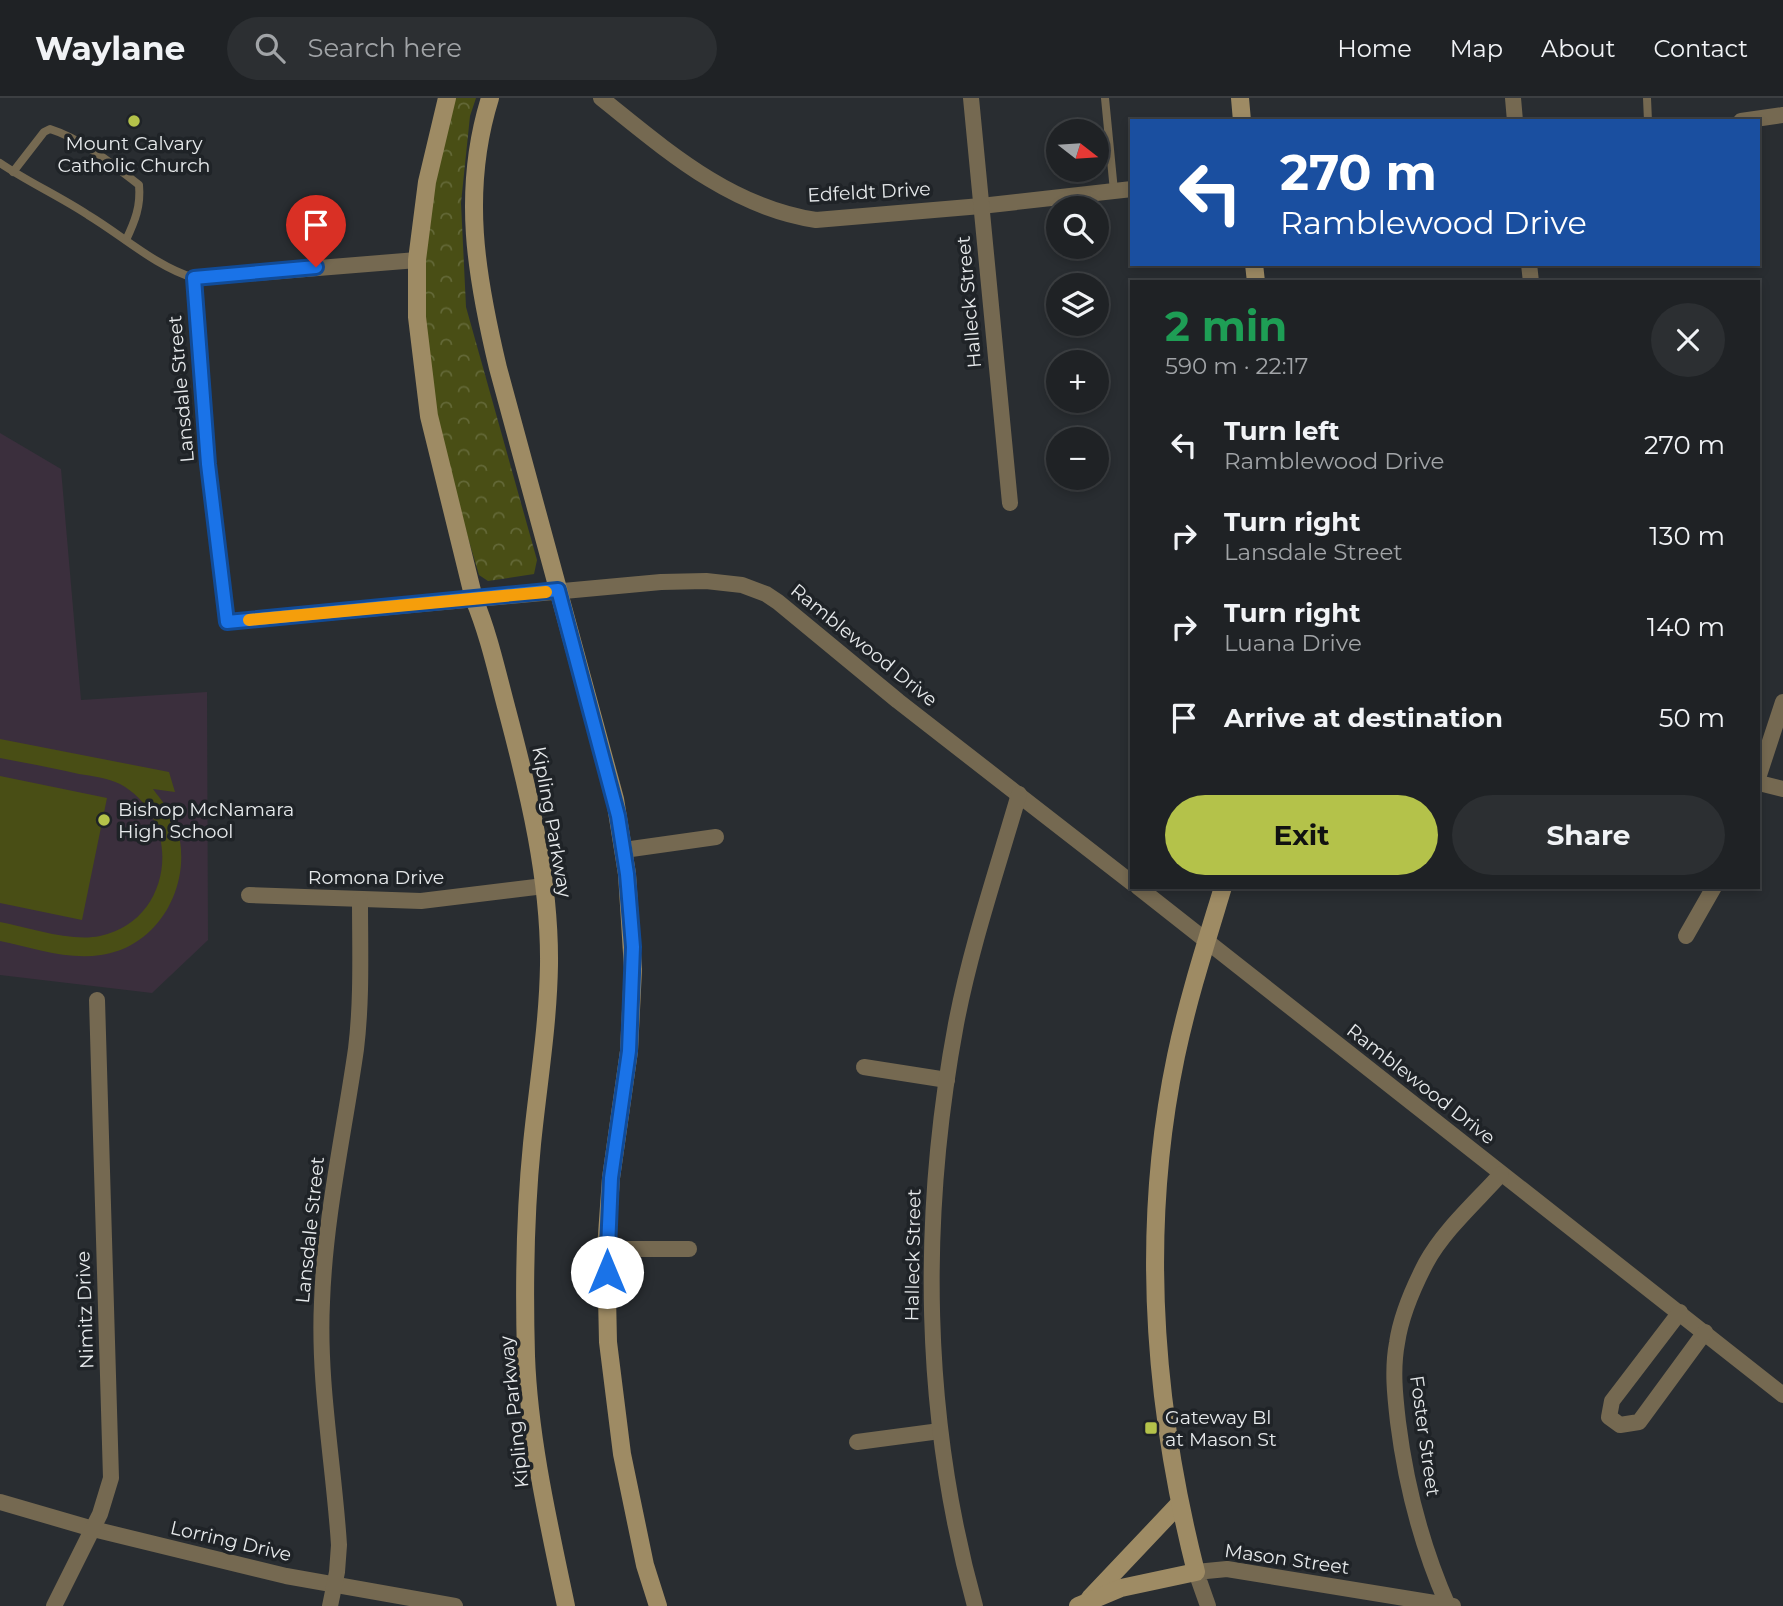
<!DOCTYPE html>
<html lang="en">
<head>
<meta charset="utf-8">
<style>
  :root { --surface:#1f2225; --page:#2c2f32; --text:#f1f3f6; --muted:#a1a4a7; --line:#3c3f42; --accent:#b4c24a }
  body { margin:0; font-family:Montserrat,sans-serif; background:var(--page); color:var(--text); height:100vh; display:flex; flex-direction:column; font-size:26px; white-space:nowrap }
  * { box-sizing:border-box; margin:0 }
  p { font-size:23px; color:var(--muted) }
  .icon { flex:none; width:38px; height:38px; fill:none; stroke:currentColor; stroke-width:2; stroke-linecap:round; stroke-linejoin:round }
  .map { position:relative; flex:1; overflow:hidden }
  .drawer { position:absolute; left:1130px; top:182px; width:630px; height:609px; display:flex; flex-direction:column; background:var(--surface); border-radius:0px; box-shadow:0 4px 10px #0003,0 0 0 2px var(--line) }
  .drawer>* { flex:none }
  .banner { position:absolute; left:1130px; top:21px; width:630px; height:147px; border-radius:0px; box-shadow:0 4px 10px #0003,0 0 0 2px var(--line); background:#1a4fa0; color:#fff; overflow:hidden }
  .needle { width:46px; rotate:107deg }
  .fabs { position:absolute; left:1046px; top:21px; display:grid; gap:14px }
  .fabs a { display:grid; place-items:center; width:63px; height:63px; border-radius:50%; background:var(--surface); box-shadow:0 4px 10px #0003,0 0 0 2px var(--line); font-size:35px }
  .pin { position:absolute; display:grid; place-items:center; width:60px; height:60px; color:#fff; margin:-72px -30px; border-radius:50% 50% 50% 0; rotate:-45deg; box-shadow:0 0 7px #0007 }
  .pin .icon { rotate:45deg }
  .me { position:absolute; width:77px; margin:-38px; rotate:0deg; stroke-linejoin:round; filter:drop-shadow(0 0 5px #0008) }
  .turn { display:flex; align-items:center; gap:24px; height:147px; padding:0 35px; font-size:32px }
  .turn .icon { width:91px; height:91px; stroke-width:2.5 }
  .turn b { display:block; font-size:49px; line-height:60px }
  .round { display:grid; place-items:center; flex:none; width:74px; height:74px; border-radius:37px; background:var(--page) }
  .overview { display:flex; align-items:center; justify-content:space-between; height:119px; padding:0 35px }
  h1 { font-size:42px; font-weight:700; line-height:52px; color:#1e9e55 }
  .action { display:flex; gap:14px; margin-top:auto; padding:14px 35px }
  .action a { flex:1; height:80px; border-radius:42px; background:var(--accent); color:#111; font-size:28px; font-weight:700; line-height:80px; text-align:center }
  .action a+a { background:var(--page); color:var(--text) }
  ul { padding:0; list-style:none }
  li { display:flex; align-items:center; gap:21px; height:91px; padding:0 35px }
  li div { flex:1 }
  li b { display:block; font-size:26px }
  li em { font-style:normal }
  header { display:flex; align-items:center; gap:42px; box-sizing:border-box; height:98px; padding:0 35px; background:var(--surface); border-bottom:2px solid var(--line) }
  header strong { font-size:33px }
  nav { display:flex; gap:38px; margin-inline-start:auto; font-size:24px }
  .search { width:490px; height:63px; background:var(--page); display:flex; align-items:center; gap:18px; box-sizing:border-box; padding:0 24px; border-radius:38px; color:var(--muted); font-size:26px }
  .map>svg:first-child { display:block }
  .education { fill:#3b2f3d }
  .grass { fill:#494e15 }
  .park { fill:url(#park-crowns) }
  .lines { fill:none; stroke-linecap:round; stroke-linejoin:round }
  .lane { stroke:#756951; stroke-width:8 }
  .street { stroke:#756951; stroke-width:16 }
  .secondary { stroke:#9e8b64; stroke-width:18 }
  .route-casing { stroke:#114b97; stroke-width:18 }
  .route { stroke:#1a73e8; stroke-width:12 }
  .slow { stroke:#f59e0b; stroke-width:12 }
  .poi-dot { fill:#b4c24a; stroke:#1f2327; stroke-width:2.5 }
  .labels { text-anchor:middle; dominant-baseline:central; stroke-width:7; stroke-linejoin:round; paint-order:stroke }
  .poi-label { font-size:19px; fill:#e6e9eb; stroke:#1f2327; text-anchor:start }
  .street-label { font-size:19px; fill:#e6e9eb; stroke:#1f2327 }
</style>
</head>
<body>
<header>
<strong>Waylane</strong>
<div class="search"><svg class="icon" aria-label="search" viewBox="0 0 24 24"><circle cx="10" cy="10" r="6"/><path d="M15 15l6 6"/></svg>Search here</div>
<nav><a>Home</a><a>Map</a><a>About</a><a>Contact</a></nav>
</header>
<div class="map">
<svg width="1783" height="1508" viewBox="0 0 1783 1508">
  <defs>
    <pattern id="park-crowns" width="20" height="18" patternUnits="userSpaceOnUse" patternTransform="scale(1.75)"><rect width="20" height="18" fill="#494e15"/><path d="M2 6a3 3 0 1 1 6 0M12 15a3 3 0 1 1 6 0" fill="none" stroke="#636837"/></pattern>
  </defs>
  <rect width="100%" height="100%" fill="#292d31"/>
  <polygon class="education" points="0,335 61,371 81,602 207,594 208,842 152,895 0,877"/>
  <g class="grass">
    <path d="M 0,641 L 169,674 L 175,694 L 153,691 C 161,702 171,713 176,727 C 195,782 161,849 101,857 C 67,862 33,850 0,843 L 0,824 C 30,830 71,844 100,838 C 174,823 184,721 120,686 C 108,680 92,678 79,676 C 53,670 26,665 0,660 Z"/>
    <polygon points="0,678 107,700 82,822 0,805"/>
  </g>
  <path class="park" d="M 454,0 L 476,0 L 470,18 L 461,105 L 466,209 L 537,462 L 534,476 L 488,483 L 479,477 C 442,355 409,228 429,99 C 434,66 445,32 454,0 Z"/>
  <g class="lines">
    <g class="lane">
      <polyline points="1105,0 1114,93"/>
      <polyline points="1647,0 1648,23"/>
      <path d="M 0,65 C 28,84 59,98 88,117 C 123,138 155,168 194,180"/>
      <path d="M 13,74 L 44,34 L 50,31 C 82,41 112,66 139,87 C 141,108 135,123 126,142"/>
    </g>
    <g class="street">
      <path d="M 601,0 C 666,52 730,109 816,122 L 981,108 L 1132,91"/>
      <polyline points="971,0 1010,405"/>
      <polyline points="1513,0 1515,23"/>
      <polyline points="1741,23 1783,17"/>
      <polyline points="417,162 194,180 208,366 227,524 661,484 706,483 742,487 766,496 778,504 898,603 1132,785"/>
      <polyline points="1529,166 1531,184"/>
      <polyline points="1759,677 1783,604"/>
      <polyline points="1759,685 1783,691"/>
      <polyline points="624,752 716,739"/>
      <polyline points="1138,789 1783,1297"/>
      <polyline points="249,797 421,803 544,788"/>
      <polyline points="1686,838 1714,789"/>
      <polyline points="864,969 947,982"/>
      <polyline points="606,1151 689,1151"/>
      <polyline points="1680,1214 1612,1303 1609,1319 1620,1327 1639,1324 1705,1234"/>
      <polyline points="857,1344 940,1333"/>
      <polyline points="0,1404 93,1431 286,1478 455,1508"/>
      <polyline points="54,1508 100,1416 111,1380 97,902"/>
      <path d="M 330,1508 L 337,1474 L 339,1447 C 334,1367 318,1285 322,1204 C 325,1118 344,1035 356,951 C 362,902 360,852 360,802"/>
      <path d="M 975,1508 C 922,1318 920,1119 956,926 C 971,848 997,772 1019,696"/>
      <polyline points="1208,1508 1196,1474 1227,1471 1453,1508"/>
      <path d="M 1448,1508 C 1422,1449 1406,1388 1398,1324 C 1395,1298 1392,1271 1397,1245 C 1401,1217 1413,1190 1426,1165 C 1444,1132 1476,1104 1501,1076"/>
    </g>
    <g class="secondary">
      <path d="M 447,0 L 427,84 L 417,162 L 417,219 L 429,318 L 474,501 C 489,537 497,575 507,612 C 529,695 550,781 549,867 C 548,928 538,986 532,1046 C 525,1116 524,1188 526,1258 C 529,1341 549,1427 566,1508"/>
      <path d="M 490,0 C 461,93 476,178 498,270 L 615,701 L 627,776 L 633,871 L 629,953 L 611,1080 L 606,1151 L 608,1244 L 622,1356 L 645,1467 L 658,1508"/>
      <polyline points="1240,0 1242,23"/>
      <polyline points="1254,166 1256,184"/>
      <polyline points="1090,1500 1179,1406"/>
      <path d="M 1078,1508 L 1121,1490 L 1196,1474 C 1153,1305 1140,1130 1176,958 C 1188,901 1206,845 1223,789"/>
    </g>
  </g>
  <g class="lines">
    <g class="route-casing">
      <polyline id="route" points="316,169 194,180 208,366 227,524 558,492 618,718 627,776 633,849 629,953 611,1080 607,1174"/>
    </g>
    <use href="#route" class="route"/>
    <polyline class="slow" points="249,522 546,494"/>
  </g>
  <g class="poi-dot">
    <circle cx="134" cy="23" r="7"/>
    <circle cx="104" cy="722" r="7"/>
    <rect x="1144" y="1323" width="14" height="14" rx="3.5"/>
  </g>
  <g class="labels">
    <g class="poi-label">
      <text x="134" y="45" text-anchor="middle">Mount Calvary<tspan x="134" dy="22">Catholic Church</tspan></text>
      <text x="118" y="711">Bishop McNamara<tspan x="118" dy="22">High School</tspan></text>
      <text x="1165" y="1319">Gateway Bl<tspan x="1165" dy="22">at Mason St</tspan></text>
    </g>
    <g class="street-label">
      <text transform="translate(869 94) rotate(-3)">Edfeldt Drive</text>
      <text transform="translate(969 204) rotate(-95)">Halleck Street</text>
      <text transform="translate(181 291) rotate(-95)">Lansdale Street</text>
      <text transform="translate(864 547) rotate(39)">Ramblewood Drive</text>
      <text transform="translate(552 724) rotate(80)">Kipling Parkway</text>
      <text x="376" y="779">Romona Drive</text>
      <text transform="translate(1421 986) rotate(38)">Ramblewood Drive</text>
      <text transform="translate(310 1132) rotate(-84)">Lansdale Street</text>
      <text transform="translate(913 1157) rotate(-89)">Halleck Street</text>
      <text transform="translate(85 1212) rotate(-92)">Nimitz Drive</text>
      <text transform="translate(514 1314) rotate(-96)">Kipling Parkway</text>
      <text transform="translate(1425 1338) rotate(82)">Foster Street</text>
      <text transform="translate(231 1443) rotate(13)">Lorring Drive</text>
      <text transform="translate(1287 1461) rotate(8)">Mason Street</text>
    </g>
  </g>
</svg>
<div class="fabs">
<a><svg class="needle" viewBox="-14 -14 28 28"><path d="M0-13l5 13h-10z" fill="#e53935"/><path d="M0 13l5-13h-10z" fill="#a1a4a7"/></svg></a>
<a><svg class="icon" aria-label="search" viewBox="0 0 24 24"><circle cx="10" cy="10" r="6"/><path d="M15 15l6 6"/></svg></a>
<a><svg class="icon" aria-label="layers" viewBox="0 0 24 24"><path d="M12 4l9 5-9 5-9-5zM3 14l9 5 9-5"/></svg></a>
<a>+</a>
<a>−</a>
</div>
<div class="pin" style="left:316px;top:169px;background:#d93025"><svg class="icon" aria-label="arrive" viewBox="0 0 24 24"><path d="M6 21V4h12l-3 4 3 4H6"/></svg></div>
<svg class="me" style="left:607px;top:1174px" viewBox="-20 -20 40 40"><circle r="19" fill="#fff"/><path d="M0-13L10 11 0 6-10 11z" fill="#1a73e8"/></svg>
<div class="banner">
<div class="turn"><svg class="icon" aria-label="left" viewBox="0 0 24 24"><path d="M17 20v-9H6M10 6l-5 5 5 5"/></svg><div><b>270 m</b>Ramblewood Drive</div></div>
</div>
<section class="drawer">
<div class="overview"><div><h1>2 min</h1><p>590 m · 22:17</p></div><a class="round"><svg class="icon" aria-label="close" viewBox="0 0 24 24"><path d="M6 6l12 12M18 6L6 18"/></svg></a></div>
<ul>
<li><svg class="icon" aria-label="left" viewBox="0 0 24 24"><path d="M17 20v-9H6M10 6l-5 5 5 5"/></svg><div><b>Turn left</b><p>Ramblewood Drive</p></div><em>270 m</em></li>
<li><svg class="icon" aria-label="right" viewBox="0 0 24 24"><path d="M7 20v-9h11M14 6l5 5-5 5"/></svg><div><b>Turn right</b><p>Lansdale Street</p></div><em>130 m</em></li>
<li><svg class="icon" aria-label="right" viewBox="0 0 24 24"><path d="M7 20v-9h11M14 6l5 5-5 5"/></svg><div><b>Turn right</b><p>Luana Drive</p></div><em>140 m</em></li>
<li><svg class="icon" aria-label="arrive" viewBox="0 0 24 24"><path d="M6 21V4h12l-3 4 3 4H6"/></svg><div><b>Arrive at destination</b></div><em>50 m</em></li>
</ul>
<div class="action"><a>Exit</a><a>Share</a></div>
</section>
</div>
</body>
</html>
